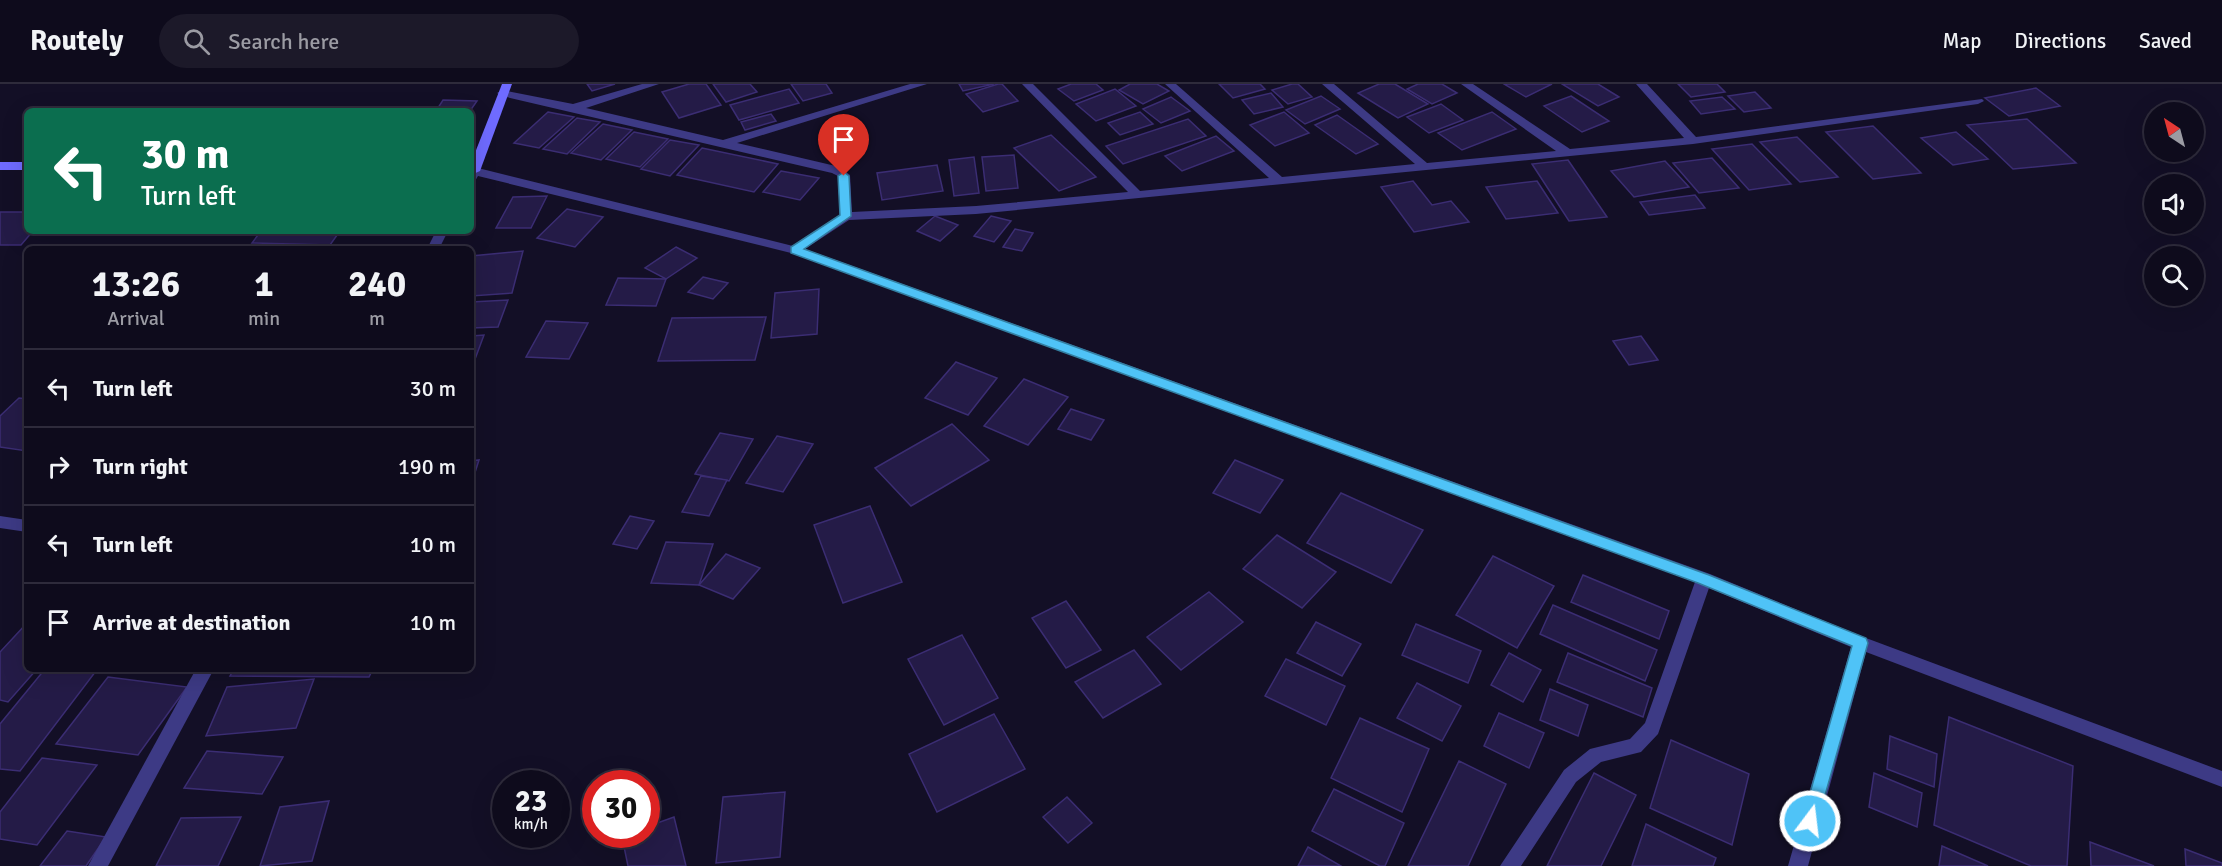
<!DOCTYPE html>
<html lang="en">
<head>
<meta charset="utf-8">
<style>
  :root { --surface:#0e0b1c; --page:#1c1929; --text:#f1f3f6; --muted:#9b9ba3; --line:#2e2b3b }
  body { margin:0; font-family:Signika,sans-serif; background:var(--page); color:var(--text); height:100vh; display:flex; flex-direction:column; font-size:22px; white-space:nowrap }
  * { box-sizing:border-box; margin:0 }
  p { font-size:20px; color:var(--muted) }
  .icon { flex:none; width:33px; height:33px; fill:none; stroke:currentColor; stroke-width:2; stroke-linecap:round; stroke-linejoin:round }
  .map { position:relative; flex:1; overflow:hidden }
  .drawer { position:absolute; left:24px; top:162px; width:450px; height:426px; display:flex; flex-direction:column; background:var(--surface); border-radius:9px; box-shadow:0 6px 24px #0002,0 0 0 2px var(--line) }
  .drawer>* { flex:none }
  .hud { position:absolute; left:24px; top:24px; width:450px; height:126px; border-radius:9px; box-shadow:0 6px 24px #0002,0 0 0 2px var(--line); background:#0b6e4f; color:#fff; overflow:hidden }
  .needle { width:39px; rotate:324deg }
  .tools { position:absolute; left:2144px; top:18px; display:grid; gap:12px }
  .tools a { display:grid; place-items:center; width:60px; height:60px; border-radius:50%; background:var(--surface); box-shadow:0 6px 24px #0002,0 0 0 2px var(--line); font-size:30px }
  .speed { position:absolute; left:492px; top:686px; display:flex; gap:12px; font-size:30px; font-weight:700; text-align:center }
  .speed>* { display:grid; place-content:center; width:78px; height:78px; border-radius:50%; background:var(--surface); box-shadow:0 6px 24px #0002,0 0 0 2px var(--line); line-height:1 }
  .speed small { font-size:15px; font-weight:400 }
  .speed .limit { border:9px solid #d22; background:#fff; color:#111 }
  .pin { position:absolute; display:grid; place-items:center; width:51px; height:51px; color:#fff; margin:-62px -26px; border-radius:50% 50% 50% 0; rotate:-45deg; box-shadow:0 0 6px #0007 }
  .pin .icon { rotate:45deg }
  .me { position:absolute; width:66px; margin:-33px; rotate:15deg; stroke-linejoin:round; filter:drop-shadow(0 0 4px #0008) }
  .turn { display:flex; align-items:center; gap:21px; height:126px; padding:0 18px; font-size:27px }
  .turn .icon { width:78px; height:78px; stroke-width:2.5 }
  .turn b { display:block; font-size:42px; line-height:51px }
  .eta { display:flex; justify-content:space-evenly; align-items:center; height:102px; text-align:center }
  .eta b { font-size:36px; font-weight:800; line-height:42px }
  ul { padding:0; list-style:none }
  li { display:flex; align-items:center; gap:18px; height:78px; padding:0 18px; border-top:2px solid var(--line) }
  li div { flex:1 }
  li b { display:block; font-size:22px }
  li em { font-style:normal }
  header { display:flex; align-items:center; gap:36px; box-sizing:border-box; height:84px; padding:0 30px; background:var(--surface); border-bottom:2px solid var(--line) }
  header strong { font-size:28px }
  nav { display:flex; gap:33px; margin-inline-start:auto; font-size:21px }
  .search { width:420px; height:54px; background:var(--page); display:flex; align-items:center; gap:15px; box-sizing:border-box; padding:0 21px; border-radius:33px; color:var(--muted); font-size:22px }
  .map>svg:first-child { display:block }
  .building { fill:#241b47; stroke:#3b2d73; stroke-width:1.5 }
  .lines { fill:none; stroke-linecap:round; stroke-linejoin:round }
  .street { fill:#3d3a85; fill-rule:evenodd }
  .secondary { fill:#6f6bff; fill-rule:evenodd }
  .route { fill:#4fc3f7; stroke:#337fa1; stroke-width:1.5 }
</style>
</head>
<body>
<header>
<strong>Routely</strong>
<div class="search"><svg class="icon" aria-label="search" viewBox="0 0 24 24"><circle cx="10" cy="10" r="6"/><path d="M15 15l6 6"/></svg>Search here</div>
<nav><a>Map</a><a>Directions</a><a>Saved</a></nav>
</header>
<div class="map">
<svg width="2222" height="782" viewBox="0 0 2222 782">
  <rect width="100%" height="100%" fill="#130f26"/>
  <g class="building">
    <polygon points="587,0 615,0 592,7"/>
    <polygon points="689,0 706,0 721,21 679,34 662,8"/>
    <polygon points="713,0 750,0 757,8 726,18"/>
    <polygon points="791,0 826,0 832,9 803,17"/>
    <polygon points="959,0 994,0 963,7"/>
    <polygon points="998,0 1002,0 1018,17 983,28 966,10"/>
    <polygon points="1071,0 1096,0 1103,6 1074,17 1058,5"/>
    <polygon points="1130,0 1157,0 1169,7 1143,20 1119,6"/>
    <polygon points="1219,0 1260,0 1265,5 1233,14"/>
    <polygon points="1292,0 1298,0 1312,13 1288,20 1272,6"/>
    <polygon points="1379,0 1395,0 1428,20 1398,34 1358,9"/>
    <polygon points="1418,0 1442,0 1457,9 1432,20 1407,5"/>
    <polygon points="1504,0 1552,0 1526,13"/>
    <polygon points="1562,0 1598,0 1619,13 1598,22"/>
    <polygon points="1678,0 1717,0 1725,8 1691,13"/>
    <polygon points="2036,4 2060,22 2009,32 1985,14"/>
    <polygon points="789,5 799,19 739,36 730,21"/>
    <polygon points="1115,5 1136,22 1096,37 1076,20"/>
    <polygon points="1755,8 1771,24 1744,28 1728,12"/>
    <polygon points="1271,9 1283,23 1254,30 1242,16"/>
    <polygon points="1321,12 1340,25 1305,40 1286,26"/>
    <polygon points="1571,12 1609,37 1582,48 1544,22"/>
    <polygon points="1171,13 1190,27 1161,39 1143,25"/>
    <polygon points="1722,13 1735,25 1701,30 1690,17"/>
    <polygon points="443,16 477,17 470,27 436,27"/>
    <polygon points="1441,20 1463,36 1429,49 1407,33"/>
    <polygon points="548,28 574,33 539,64 514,59"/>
    <polygon points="1140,28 1153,40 1120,51 1108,39"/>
    <polygon points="1284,28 1309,49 1275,62 1250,41"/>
    <polygon points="1492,28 1516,45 1462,66 1438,49"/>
    <polygon points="771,30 776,37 745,46 741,38"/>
    <polygon points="1337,31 1378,60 1356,70 1315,41"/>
    <polygon points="577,34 600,38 567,70 543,65"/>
    <polygon points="1188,35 1206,52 1123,80 1106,62"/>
    <polygon points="2027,35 2076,79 2013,85 1967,41"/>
    <polygon points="603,40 632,46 601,76 571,69"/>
    <polygon points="1873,42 1921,89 1873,95 1826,48"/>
    <polygon points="634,48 668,55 640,83 606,75"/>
    <polygon points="1956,48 1988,75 1953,81 1921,54"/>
    <polygon points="1051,51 1096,93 1059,107 1014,64"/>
    <polygon points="1216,52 1234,67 1182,87 1165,72"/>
    <polygon points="1797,53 1838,93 1800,98 1760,58"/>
    <polygon points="670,56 699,61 670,92 641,85"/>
    <polygon points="1752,60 1791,100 1749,106 1712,65"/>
    <polygon points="702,64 778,80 754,108 677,91"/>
    <polygon points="1014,71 1018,104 986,107 982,73"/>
    <polygon points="974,73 979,109 954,112 949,76"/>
    <polygon points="1712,74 1739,104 1699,109 1673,79"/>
    <polygon points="1568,76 1607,133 1569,137 1532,80"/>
    <polygon points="1665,77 1689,103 1634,113 1611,87"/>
    <polygon points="937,81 943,107 882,116 877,89"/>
    <polygon points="781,87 819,94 800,116 763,108"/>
    <polygon points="1413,97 1432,121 1451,117 1469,138 1414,148 1381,103"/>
    <polygon points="1537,97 1558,129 1506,135 1486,103"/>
    <polygon points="1695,111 1705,124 1649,131 1640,118"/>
    <polygon points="547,112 531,144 496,144 513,113"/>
    <polygon points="567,125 603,133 575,163 537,154"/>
    <polygon points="0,128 27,128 27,147 33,147 21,161 0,161"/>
    <polygon points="935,132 958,141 940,157 917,147"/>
    <polygon points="991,132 1011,137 994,158 974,152"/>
    <polygon points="1015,145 1033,149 1022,167 1003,163"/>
    <polygon points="261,147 340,147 330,161 252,159"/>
    <polygon points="676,163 697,174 666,195 645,184"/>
    <polygon points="523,167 512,209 471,212 471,172"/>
    <polygon points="703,193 728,199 713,215 688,208"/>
    <polygon points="618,194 666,195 656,222 606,221"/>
    <polygon points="819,205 817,250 771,254 775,209"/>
    <polygon points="508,216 498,243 471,244 471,218"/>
    <polygon points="766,233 755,276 658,277 672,234"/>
    <polygon points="546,237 588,239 569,275 526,273"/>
    <polygon points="484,251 471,286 471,252"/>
    <polygon points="1641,252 1658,276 1629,281 1613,257"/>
    <polygon points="956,278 997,294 968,331 925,314"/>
    <polygon points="1024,295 1068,313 1028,361 984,342"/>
    <polygon points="19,314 27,315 27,367 0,363 0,332"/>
    <polygon points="1071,325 1104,336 1091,356 1058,345"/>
    <polygon points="952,340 989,376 911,422 875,384"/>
    <polygon points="720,349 753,355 729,397 695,390"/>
    <polygon points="777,352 813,360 783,408 746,399"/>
    <polygon points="479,376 471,401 471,377"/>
    <polygon points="1235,376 1283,396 1260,429 1213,409"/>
    <polygon points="701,392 727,396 709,432 682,428"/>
    <polygon points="1341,409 1423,446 1391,499 1307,459"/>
    <polygon points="870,422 902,498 843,519 814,441"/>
    <polygon points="630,432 654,437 637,465 613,460"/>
    <polygon points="1277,451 1336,488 1302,524 1243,485"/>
    <polygon points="666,458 713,460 699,501 651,499"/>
    <polygon points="726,470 760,484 733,515 699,501"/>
    <polygon points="1493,472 1554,502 1517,564 1456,531"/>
    <polygon points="1583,491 1669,527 1659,555 1571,518"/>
    <polygon points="1209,508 1243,538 1181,586 1147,553"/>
    <polygon points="1066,517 1101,566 1066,584 1032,534"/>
    <polygon points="1553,521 1657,566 1645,597 1540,550"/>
    <polygon points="1316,538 1361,560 1342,592 1297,569"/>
    <polygon points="27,539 27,585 37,585 8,618 0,616 0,568"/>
    <polygon points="1416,540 1481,567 1468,599 1402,571"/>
    <polygon points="962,551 998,614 944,641 908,575"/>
    <polygon points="1134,566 1161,600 1103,634 1075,598"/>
    <polygon points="1509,569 1541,586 1523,618 1491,601"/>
    <polygon points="1568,569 1652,604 1643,633 1557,598"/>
    <polygon points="1286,575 1345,602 1326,641 1265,612"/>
    <polygon points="45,585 96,587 20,687 0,685 0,640"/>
    <polygon points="234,585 373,585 369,593 230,592"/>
    <polygon points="108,593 187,603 138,671 56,660"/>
    <polygon points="314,595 296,644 206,652 227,603"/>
    <polygon points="1417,599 1461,622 1442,657 1397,634"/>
    <polygon points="1550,605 1588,621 1578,652 1540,636"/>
    <polygon points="1499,629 1544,649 1529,684 1484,662"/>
    <polygon points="994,630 1025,685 937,728 909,670"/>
    <polygon points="1949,633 2073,682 2067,782 2031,782 1934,741"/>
    <polygon points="1360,634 1429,665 1402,728 1331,694"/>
    <polygon points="1890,652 1937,670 1934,703 1887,685"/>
    <polygon points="1671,656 1749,690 1732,761 1650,724"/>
    <polygon points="207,667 283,673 262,710 184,704"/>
    <polygon points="42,674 97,681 37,761 0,755 0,728"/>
    <polygon points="1459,677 1506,700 1468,782 1408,782"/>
    <polygon points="1594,689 1636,711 1601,782 1547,782"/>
    <polygon points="1874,689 1922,709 1917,743 1869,723"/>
    <polygon points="1334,705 1404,739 1385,782 1380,782 1312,747"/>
    <polygon points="785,708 780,773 716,779 723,713"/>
    <polygon points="1067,713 1092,739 1068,759 1043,733"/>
    <polygon points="329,717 312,777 260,782 280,723"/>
    <polygon points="241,733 218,782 156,782 181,734"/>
    <polygon points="674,733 686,782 628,782 622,753 629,750 646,750 646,743"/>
    <polygon points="1646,740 1716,774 1713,782 1632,782"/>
    <polygon points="67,747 106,753 86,782 40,782"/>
    <polygon points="2090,758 2154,782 2091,782"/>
    <polygon points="1942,762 1988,782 1939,782"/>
    <polygon points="1308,763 1341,782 1298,782"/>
    <polygon points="2185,765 2222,779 2222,782 2186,782"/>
  </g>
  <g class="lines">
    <g class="street">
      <polygon points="642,0 659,0 586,24 723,56 910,0 927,0 737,59 840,83 850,91 852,128 976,122 1128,108 1022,0 1033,0 1140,107 1269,94 1165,0 1176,0 1282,93 1415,80 1322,0 1334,0 1427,79 1556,67 1461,0 1473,0 1570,65 1684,54 1636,0 1647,0 1696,53 1982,15 1984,17 1978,20 1693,60 976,130 849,136 805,165 1710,490 1866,554 2222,687 2222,703 1866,568 1808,782 1788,782 1851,563 1709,504 1658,650 1641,668 1601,678 1576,698 1521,782 1500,782 1564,686 1590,665 1630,655 1645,639 1695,498 791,169 478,92 475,97 471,98 471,84 474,83 793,162 840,131 838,92 832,89 502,12 497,9 502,6 573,20"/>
      <polygon points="436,147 448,147 439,165 427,165"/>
      <polygon points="0,432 27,436 27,448 0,444"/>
      <polygon points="196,585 214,585 108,782 88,782"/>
    </g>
    <g class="secondary">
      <polygon points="502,0 512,0 480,87 471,91 471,79"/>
      <rect x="0" y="78" width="27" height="8"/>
    </g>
  </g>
  <polygon class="route" points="844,88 849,92 851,132 804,165 1709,491 1866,554 1868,559 1816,743 1810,745 1805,743 1802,737 1852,562 1698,499 791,169 791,163 840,131 838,92"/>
</svg>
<div class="tools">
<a><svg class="needle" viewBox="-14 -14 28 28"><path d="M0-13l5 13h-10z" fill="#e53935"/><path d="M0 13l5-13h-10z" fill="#9b9ba3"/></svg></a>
<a><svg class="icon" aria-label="sound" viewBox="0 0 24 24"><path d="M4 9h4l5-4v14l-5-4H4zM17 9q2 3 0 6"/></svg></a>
<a><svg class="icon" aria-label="search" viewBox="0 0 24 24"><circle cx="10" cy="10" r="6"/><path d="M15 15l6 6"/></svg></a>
</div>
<div class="speed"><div>23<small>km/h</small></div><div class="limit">30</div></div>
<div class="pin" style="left:844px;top:92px;background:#d93025"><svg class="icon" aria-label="arrive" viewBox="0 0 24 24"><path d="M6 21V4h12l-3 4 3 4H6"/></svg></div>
<svg class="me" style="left:1810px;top:737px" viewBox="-20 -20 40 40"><circle r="17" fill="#4fc3f7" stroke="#fff" stroke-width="3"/><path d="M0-11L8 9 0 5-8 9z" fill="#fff"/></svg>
<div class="hud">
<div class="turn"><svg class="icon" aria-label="left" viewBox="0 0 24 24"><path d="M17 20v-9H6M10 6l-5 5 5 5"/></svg><div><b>30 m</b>Turn left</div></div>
</div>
<section class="drawer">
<div class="eta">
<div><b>13:26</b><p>Arrival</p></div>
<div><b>1</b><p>min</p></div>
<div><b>240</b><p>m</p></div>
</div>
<ul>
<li><svg class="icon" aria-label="left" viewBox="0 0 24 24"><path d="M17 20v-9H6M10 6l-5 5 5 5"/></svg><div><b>Turn left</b></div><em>30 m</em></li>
<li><svg class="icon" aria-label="right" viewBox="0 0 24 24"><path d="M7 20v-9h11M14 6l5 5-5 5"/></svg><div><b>Turn right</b></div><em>190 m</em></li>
<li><svg class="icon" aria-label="left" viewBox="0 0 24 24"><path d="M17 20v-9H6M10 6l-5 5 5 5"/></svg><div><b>Turn left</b></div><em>10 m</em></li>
<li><svg class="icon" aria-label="arrive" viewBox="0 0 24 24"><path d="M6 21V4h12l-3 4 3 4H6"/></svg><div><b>Arrive at destination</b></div><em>10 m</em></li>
</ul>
</section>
</div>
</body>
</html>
